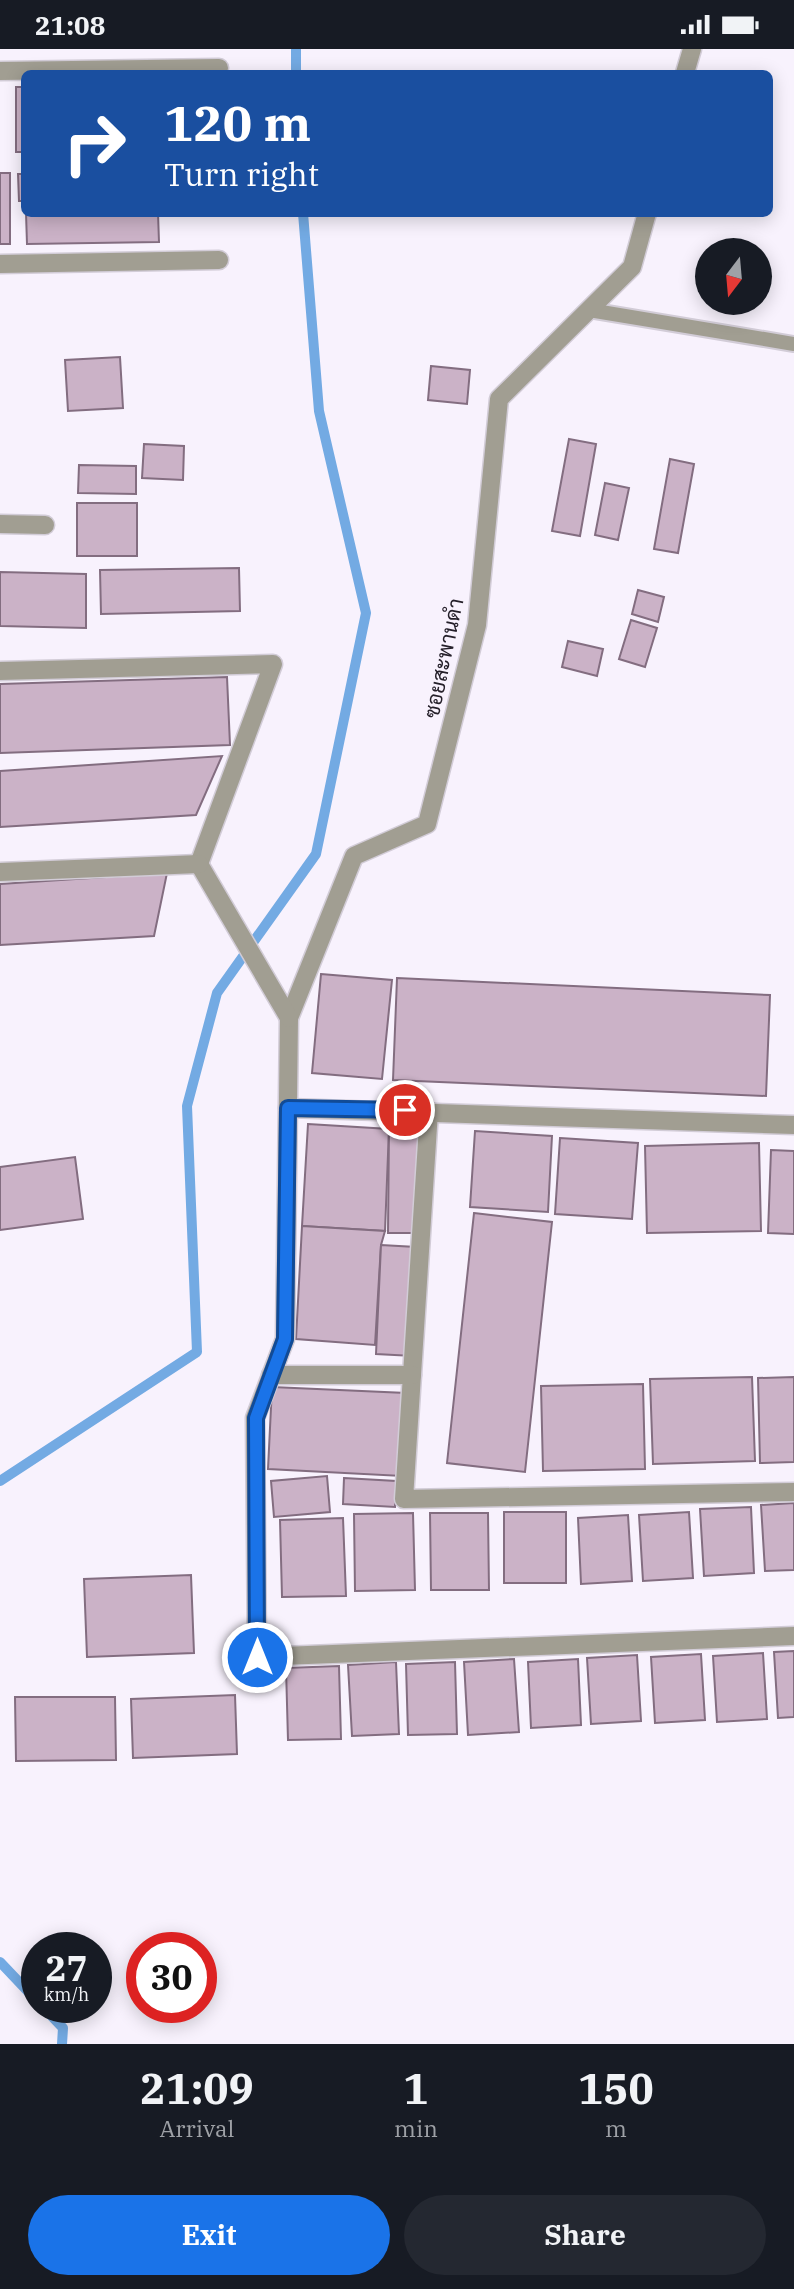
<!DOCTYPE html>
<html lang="en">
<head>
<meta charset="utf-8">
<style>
  :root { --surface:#171b24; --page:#242831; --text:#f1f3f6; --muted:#9ea1a6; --accent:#1a73e8 }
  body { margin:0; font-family:"IBM Plex Serif",Sarabun,serif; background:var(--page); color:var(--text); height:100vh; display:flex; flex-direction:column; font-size:26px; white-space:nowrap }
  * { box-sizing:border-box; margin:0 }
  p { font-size:23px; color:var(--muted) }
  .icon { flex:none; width:38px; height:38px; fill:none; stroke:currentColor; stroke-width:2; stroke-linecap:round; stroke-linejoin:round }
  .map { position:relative; height:1995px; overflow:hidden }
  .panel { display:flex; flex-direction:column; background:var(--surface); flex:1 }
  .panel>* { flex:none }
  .top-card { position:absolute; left:21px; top:21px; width:752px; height:147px; border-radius:10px; box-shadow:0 4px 18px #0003; background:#1a4fa0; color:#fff; overflow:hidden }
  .needle { width:46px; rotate:196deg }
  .fabs { position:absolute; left:695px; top:189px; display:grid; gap:14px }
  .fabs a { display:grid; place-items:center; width:77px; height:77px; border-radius:50%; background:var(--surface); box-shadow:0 4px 18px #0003; font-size:35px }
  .speed { position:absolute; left:21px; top:1883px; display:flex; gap:14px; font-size:35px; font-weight:700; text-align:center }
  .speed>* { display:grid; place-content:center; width:91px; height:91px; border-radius:50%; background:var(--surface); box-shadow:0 4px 18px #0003; line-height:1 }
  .speed small { font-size:18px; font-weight:400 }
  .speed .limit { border:10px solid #d22; background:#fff; color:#111 }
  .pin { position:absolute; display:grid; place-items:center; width:60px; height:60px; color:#fff; margin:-30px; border:4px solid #fff; border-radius:50%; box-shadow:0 2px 7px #0007 }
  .me { position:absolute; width:77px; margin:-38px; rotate:0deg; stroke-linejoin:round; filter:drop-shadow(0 0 5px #0008) }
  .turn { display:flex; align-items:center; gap:24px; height:147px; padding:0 28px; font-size:32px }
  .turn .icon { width:91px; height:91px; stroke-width:2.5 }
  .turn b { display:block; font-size:49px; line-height:60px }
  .eta { display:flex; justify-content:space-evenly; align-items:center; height:119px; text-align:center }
  .eta b { font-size:42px; font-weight:700; line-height:49px }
  .cta { display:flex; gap:14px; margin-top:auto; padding:14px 28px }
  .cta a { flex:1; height:80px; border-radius:42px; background:var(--accent); color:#fff; font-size:28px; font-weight:700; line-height:80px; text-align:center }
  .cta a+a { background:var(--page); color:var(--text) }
  .status { display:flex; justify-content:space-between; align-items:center; height:49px; padding:0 35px; background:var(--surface); direction:ltr }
  .status svg { height:19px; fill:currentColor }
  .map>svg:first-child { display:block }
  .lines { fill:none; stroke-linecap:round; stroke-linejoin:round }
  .stream { stroke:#73aae3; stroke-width:10 }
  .building { fill:#cbb2c7; stroke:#836d80; stroke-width:2 }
  .lane-casing { stroke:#d2ccd7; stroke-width:18 }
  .street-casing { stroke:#d2ccd7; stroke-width:21 }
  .lane { stroke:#a19e92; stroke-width:14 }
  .street { stroke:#a19e92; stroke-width:18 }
  .route-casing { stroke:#114b97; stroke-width:18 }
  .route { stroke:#1a73e8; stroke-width:12 }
  .labels { text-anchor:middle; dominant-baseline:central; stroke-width:5; stroke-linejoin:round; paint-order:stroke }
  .street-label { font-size:21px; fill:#25202a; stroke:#f8f2fd }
</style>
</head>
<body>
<div class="status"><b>21:08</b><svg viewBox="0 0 49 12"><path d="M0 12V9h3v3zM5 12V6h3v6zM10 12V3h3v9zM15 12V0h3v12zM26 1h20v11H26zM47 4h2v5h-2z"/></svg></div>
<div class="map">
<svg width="794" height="1995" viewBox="0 0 794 1995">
  <rect width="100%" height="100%" fill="#f8f2fd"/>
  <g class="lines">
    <g class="stream">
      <polyline points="296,0 296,24"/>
      <polyline points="0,1432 197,1303 187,1057 217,944 316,805 366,564 319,362 303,164"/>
      <polyline points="0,1913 37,1952"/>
      <polyline points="43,1958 63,1979 62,1995"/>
    </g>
  </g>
  <g class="building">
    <rect x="16" y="38" width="8" height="65"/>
    <rect x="0" y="124" width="10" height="71"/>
    <polygon points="18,125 24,125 24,152 19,152"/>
    <polygon points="26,164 158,164 159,193 27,195"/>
    <polygon points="120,308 123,359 68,362 65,311"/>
    <polygon points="431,317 470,321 467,355 428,351"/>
    <polygon points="569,390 596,395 580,487 552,482"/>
    <polygon points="144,395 184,397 183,431 142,429"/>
    <polygon points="670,410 694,415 678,504 654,500"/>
    <polygon points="79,416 136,417 136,445 78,444"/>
    <polygon points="605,434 629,439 618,491 595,486"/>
    <rect x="77" y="454" width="60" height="53"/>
    <polygon points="239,519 240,562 101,565 100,521"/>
    <polygon points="0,523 86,525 86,579 0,577"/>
    <polygon points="638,541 664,548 658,573 632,565"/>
    <polygon points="631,571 657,579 645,618 619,610"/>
    <polygon points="568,592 603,600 597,627 562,618"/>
    <polygon points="227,628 230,696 0,704 0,635"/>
    <polygon points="222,707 196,766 0,778 0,722"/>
    <polygon points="167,824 154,887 0,896 0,835"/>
    <polygon points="321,925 392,931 382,1030 312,1024"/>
    <polygon points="397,929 770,946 766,1047 393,1031"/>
    <polygon points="308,1075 389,1080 385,1182 302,1177"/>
    <polygon points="389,1080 421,1080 420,1184 388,1184"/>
    <polygon points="475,1082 552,1087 548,1163 470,1158"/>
    <polygon points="560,1089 638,1094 632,1170 555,1165"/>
    <polygon points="759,1094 761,1182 647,1184 645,1097"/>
    <polygon points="771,1101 794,1102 794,1185 768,1184"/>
    <polygon points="75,1108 83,1170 0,1181 0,1118"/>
    <polygon points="474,1164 552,1173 525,1423 447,1414"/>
    <polygon points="302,1177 385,1182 381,1196 375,1296 296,1290"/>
    <polygon points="381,1196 416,1198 413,1307 376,1305"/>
    <polygon points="752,1328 755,1412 653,1415 650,1330"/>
    <polygon points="794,1328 794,1413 760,1414 758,1329"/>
    <polygon points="643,1335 645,1420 543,1422 541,1337"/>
    <polygon points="272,1338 406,1344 402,1427 268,1420"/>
    <polygon points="327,1427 330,1463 274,1468 271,1432"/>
    <polygon points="344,1429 396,1432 395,1458 343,1455"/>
    <polygon points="794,1454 794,1521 765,1522 761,1456"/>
    <polygon points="751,1458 754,1524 704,1527 700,1460"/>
    <rect x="504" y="1463" width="62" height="71"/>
    <polygon points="689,1463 693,1529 643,1532 639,1466"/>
    <polygon points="413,1464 415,1541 355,1542 354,1465"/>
    <polygon points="430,1464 488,1464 489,1541 431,1541"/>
    <polygon points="628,1466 632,1532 581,1535 578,1469"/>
    <polygon points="343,1469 346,1547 282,1548 280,1471"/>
    <polygon points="191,1526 194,1604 87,1608 84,1530"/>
    <polygon points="794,1602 794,1668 778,1669 774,1603"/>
    <polygon points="763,1604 767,1670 717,1673 713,1607"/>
    <polygon points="701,1605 705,1671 655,1674 651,1608"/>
    <polygon points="637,1606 641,1672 591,1675 587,1609"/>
    <polygon points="514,1610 519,1683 468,1686 464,1613"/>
    <polygon points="578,1610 581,1676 531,1679 528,1613"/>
    <polygon points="396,1613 399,1685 352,1687 348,1616"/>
    <polygon points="455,1613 457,1685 408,1686 406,1615"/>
    <polygon points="339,1617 341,1690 288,1691 286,1619"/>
    <polygon points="235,1646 237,1705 133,1709 131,1650"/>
    <polygon points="15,1648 115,1648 116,1711 16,1712"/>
  </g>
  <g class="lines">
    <g class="lane-casing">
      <polyline id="lane" points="589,261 794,295"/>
    </g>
    <g class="street-casing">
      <g id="street">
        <polyline points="0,22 219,19"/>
        <polyline points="685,24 692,0"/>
        <polyline points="647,164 632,218 499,350 477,576 427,775 354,807 289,969 285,1290 255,1369 257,1608 794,1587"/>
        <polyline points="0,215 219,211"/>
        <polyline points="0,475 45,476"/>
        <polyline points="0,622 273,615 199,815"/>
        <polyline points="199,815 289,969"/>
        <polyline points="0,823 199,815"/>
        <polyline points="288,1059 794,1076"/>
        <polyline points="429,1062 404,1450 794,1443"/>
        <polyline points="271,1326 412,1326"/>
      </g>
    </g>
    <use href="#lane" class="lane"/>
    <use href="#street" class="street"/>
  </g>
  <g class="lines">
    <g class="route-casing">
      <polyline id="route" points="257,1608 256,1369 285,1290 288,1059 405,1061"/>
    </g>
    <use href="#route" class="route"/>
  </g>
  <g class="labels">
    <g class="street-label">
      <text transform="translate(443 609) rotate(-78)">ซอยสะพานดำ</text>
    </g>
  </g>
</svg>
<div class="fabs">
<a><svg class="needle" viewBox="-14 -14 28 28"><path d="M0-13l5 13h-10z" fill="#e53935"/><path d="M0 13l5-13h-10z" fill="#9ea1a6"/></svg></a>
</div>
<div class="speed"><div>27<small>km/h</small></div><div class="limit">30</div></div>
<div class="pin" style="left:405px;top:1061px;background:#d93025"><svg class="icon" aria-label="arrive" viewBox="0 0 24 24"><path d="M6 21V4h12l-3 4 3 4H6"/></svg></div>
<svg class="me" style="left:257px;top:1608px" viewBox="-20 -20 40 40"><circle r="17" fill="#1a73e8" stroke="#fff" stroke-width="3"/><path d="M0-11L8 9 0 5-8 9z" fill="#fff"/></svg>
<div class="top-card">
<div class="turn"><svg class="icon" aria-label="right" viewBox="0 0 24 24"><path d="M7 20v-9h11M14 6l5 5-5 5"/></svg><div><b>120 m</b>Turn right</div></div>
</div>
</div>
<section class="panel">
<div class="eta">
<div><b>21:09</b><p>Arrival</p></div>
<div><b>1</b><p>min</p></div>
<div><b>150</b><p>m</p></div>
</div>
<div class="cta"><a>Exit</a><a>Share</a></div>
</section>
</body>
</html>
